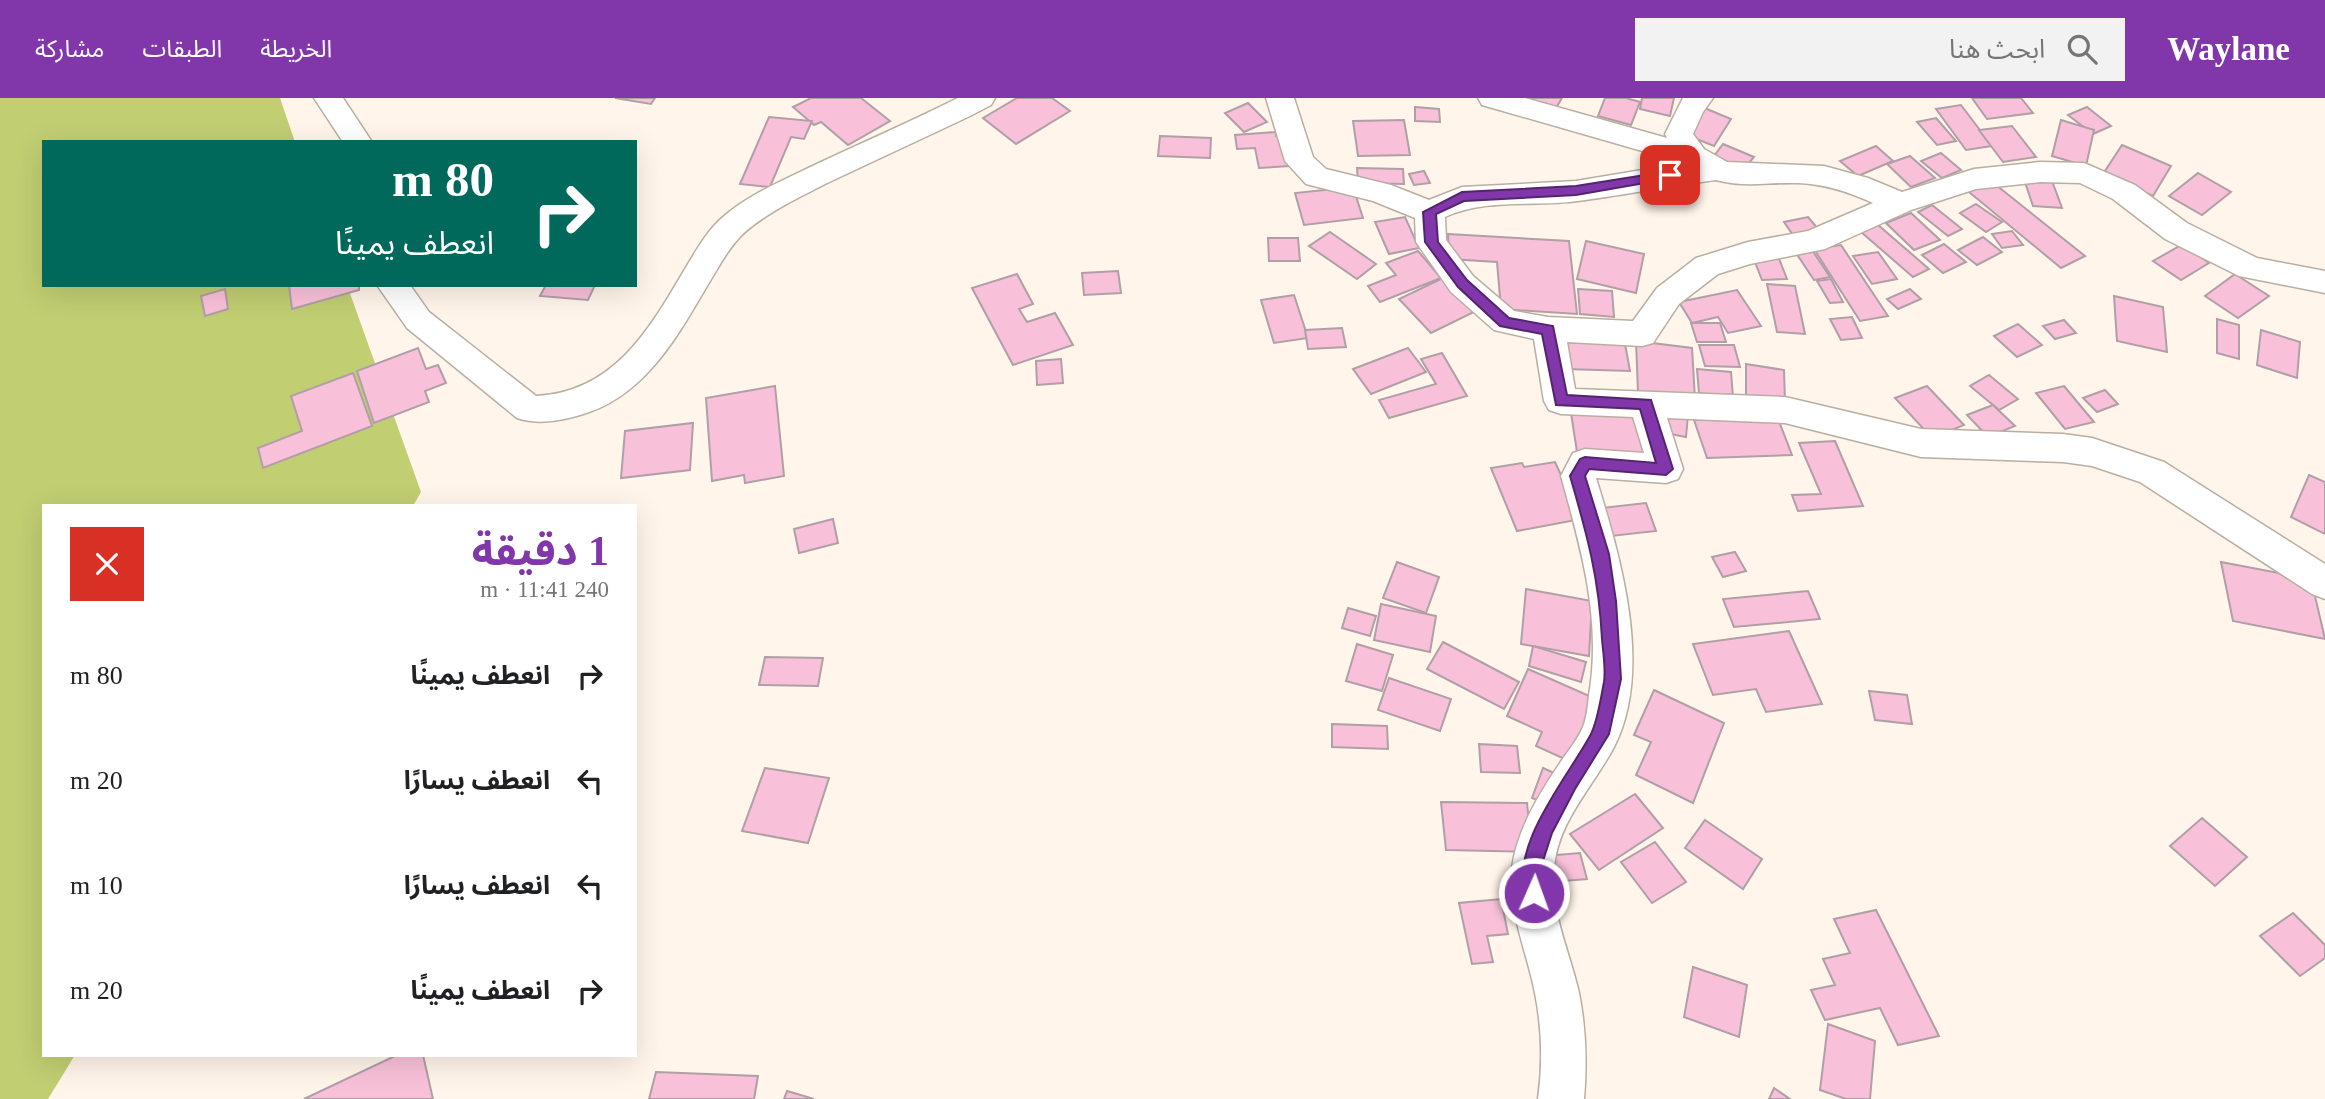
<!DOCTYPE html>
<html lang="ar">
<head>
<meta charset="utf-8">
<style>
  :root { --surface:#fff; --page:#f2f2f2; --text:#202124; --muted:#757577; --accent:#8137a9 }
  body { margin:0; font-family:"Times New Roman","Noto Sans Arabic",serif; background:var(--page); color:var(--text); direction:rtl; height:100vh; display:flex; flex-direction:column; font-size:26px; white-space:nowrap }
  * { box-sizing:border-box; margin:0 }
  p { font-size:23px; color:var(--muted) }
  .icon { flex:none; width:38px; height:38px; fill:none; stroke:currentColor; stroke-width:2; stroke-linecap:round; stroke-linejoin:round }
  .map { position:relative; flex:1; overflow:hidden; direction:ltr }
  .side { position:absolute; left:42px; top:406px; width:595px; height:553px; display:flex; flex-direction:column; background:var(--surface); border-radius:0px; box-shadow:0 7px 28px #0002; direction:rtl }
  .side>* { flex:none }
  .guide { position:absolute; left:42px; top:42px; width:595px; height:147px; border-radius:0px; box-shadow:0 7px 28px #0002; direction:rtl; background:#00695c; color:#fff; overflow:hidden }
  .pin { position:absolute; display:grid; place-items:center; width:60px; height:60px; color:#fff; margin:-30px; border-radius:14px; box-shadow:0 4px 10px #0006 }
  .me { position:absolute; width:77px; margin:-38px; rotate:2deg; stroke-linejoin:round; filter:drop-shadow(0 0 5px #0008) }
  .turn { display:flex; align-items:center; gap:24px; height:147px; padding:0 28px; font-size:32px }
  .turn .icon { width:91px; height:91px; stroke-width:2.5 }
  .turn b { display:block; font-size:49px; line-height:60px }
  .round { display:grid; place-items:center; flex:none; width:74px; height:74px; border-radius:0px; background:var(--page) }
  .overview { display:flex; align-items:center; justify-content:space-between; height:119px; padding:0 28px }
  h1 { font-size:42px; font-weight:700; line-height:52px; color:var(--accent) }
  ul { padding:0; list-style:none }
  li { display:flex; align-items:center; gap:21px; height:105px; padding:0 28px }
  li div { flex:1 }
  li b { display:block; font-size:26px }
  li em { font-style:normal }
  header { display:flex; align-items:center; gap:42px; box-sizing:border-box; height:98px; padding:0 35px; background:var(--accent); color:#fff }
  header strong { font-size:33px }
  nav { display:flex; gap:38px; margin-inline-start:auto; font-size:24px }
  .search { width:490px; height:63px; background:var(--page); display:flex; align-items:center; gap:18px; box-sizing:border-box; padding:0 24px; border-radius:0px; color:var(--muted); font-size:26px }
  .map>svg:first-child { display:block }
  .forest { fill:#c1ce72 }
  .building { fill:#f9c1d9; stroke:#b09fa6; stroke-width:2 }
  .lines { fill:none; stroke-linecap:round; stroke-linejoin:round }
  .minor-casing { stroke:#b9aea1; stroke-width:3 }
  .minor { fill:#fff; fill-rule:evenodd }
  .route { fill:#8137a9; stroke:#54246e; stroke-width:2 }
</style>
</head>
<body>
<header>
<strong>Waylane</strong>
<div class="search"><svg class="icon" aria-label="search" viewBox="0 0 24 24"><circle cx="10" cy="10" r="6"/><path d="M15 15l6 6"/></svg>ابحث هنا</div>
<nav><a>الخريطة</a><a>الطبقات</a><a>مشاركة</a></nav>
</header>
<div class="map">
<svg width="2325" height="1001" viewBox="0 0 2325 1001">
  <rect width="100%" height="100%" fill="#fff5ea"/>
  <polygon class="forest" points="0,0 280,0 295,44 44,44 44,187 347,187 421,394 413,408 44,408 44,957 75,957 48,1001 0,1001"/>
  <g class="building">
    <polygon points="615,0 655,0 651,6"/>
    <polygon points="811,0 861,0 890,23 848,47 821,24 814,27 793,9"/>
    <polygon points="1017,0 1052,0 1070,13 1016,46 983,20"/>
    <polygon points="1509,0 1562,0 1553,15"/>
    <polygon points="1605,0 1626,0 1640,4 1631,27 1598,18"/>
    <polygon points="1642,0 1674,0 1670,18 1640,11"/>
    <polygon points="1972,0 2021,0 2033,15 1987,21"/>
    <polygon points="1248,5 1267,24 1244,34 1225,15"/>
    <polygon points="1961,7 1992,48 1966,52 1936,11"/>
    <polygon points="1415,9 1439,11 1440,24 1415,23"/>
    <polygon points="1702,9 1731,21 1714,48 1684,36"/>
    <polygon points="2087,9 2111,28 2093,36 2068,17"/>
    <polygon points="769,19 812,23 804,41 791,39 770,89 740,86"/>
    <polygon points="1936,20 1956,43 1937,47 1917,24"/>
    <polygon points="1404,22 1410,57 1358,58 1353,23"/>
    <polygon points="2061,22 2094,32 2086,68 2052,58"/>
    <polygon points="2012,28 2036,59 2003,64 1979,32"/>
    <polygon points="1276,34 1276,38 1283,38 1289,68 1259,70 1255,50 1237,51 1235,37"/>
    <polygon points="1160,38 1211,40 1210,60 1158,58"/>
    <polygon points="1723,46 1754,59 1744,71 1714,58"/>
    <polygon points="2122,47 2171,68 2153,98 2103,76"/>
    <polygon points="1876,48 1893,63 1858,78 1840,63"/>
    <polygon points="1941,55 1961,72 1942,80 1921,63"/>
    <polygon points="1910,58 1935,80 1911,89 1887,66"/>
    <polygon points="1357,70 1403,71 1404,86 1358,85"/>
    <polygon points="1424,73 1430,85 1414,87 1409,76"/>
    <polygon points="2198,75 2231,94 2202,117 2169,98"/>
    <polygon points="2024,81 2052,83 2062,110 2033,108"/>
    <polygon points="1991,83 2085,158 2061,170 1969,94"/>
    <polygon points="1353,89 1363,120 1304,127 1295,95"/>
    <polygon points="1976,106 2002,124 1986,134 1960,115"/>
    <polygon points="1932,107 1962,131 1948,138 1918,114"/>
    <polygon points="1911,115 1940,142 1914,152 1886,125"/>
    <polygon points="1405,119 1419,150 1389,156 1375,124"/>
    <polygon points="1808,119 1818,131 1793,137 1784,124"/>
    <polygon points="1877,126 1929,171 1913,179 1861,134"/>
    <polygon points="2012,133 2023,147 2002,150 1992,136"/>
    <polygon points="1330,134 1376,166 1357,181 1309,148"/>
    <polygon points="1448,136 1569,143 1577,216 1501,211 1497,164 1449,161"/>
    <polygon points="1983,139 2002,154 1977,167 1958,152"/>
    <polygon points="1268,140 1298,140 1300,163 1269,163"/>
    <polygon points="1586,143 1644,156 1636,195 1577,181"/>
    <polygon points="1944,146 1966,164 1943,175 1922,157"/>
    <polygon points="2183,146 2209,165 2181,182 2153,163"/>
    <polygon points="1841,147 1888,218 1860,223 1814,151"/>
    <polygon points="1812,152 1830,179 1814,182 1796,155"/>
    <polygon points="1418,153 1441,180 1380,204 1368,188 1396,177 1386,165"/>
    <polygon points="1878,154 1897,181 1872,186 1853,158"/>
    <polygon points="1778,158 1787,181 1762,182 1753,159"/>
    <polygon points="1118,173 1121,195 1084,197 1082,175"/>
    <polygon points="1017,176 1033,206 1019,211 1027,224 1055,215 1073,247 1013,267 972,190"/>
    <polygon points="2235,176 2269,198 2238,220 2205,198"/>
    <polygon points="1445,179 1478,212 1431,235 1399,201"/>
    <polygon points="1831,181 1843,204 1830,205 1817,183"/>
    <polygon points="1767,186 1795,188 1805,236 1777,234"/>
    <polygon points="289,187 359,187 359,192 292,211"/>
    <polygon points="546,187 595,187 588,202 540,198"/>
    <polygon points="225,191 228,211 205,218 201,198"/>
    <polygon points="1578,191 1612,193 1614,219 1580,216"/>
    <polygon points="1910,191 1921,201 1898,211 1887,201"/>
    <polygon points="1737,192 1761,228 1728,235 1718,219 1692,225 1679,204"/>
    <polygon points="1294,197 1308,240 1274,245 1261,202"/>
    <polygon points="2114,198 2163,209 2167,254 2117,243"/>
    <polygon points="1852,219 1862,240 1841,242 1830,221"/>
    <polygon points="2217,221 2239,227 2239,261 2217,255"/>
    <polygon points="2064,222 2076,235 2055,241 2043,228"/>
    <polygon points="1691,225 1720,225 1726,244 1697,244"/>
    <polygon points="2018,226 2042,247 2017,259 1994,238"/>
    <polygon points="1342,230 1346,249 1308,251 1305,232"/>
    <polygon points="2261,232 2300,244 2297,280 2257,267"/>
    <polygon points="1636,243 1692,250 1695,301 1638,294"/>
    <polygon points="1561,244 1625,246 1630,273 1565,271"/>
    <polygon points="1699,247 1734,247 1740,269 1705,268"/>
    <polygon points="418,250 426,271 438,267 446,285 425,293 429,304 374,325 357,273"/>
    <polygon points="1408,250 1426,274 1371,296 1353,271"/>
    <polygon points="1442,255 1467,298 1389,320 1379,302 1436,286 1421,261"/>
    <polygon points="1061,261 1063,285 1037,287 1036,263"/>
    <polygon points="1746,266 1784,272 1785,305 1746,299"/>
    <polygon points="1697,271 1731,274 1733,299 1699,295"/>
    <polygon points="353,275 372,328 263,370 258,350 302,333 291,298"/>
    <polygon points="1989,277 2018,301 1999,312 1970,288"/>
    <polygon points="775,288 784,378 745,385 744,377 712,383 706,300"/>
    <polygon points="1927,288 1964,327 1932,340 1895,300"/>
    <polygon points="2064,288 2094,324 2065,331 2036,295"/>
    <polygon points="2105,292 2118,306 2097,314 2083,300"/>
    <polygon points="1993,307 2015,328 1988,339 1967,317"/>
    <polygon points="1662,312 1688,317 1686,339 1660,334"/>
    <polygon points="1571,315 1646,317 1654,356 1577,354"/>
    <polygon points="1777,318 1792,357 1707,360 1694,322"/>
    <polygon points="693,325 690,372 621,380 625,333"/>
    <polygon points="1835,343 1863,408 1798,413 1792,397 1821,396 1799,345"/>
    <polygon points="1555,364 1581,421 1517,433 1491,370 1522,365 1524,369"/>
    <polygon points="2309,377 2325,384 2325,436 2291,419"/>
    <polygon points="1646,405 1656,433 1602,439 1592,411"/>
    <polygon points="833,421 838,445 799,455 794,431"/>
    <polygon points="1735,454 1746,473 1723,479 1712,459"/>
    <polygon points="1397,464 1439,479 1426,515 1383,500"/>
    <polygon points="2221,464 2311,481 2325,541 2233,523"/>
    <polygon points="1526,491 1592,503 1589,558 1521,546"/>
    <polygon points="1808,493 1820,521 1734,529 1723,501"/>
    <polygon points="1381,506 1436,518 1430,554 1374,542"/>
    <polygon points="1348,510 1376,518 1370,538 1342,530"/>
    <polygon points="1789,533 1822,606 1766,614 1756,591 1713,597 1693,546"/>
    <polygon points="1443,544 1519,584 1504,611 1427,571"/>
    <polygon points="1357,546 1393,557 1382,593 1346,583"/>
    <polygon points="1533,548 1586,564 1581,584 1529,568"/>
    <polygon points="765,559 823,560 818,588 759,587"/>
    <polygon points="1528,571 1603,604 1578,667 1536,648 1542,634 1507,618"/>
    <polygon points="1389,580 1451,601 1440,633 1378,612"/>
    <polygon points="1654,592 1724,625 1693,705 1636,677 1651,644 1634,637"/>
    <polygon points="1869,593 1907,597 1912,626 1875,622"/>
    <polygon points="1332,626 1387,628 1388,651 1332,649"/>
    <polygon points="1479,646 1517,648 1520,675 1481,674"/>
    <polygon points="765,670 829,680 808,745 742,733"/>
    <polygon points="1543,670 1561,678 1551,708 1532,700"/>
    <polygon points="1635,696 1663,730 1599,772 1570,736"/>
    <polygon points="1441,704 1527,705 1532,754 1446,752"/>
    <polygon points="2202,720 2247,759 2215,788 2170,748"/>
    <polygon points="1705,722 1762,761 1743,791 1685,750"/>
    <polygon points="1655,744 1686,784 1652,805 1621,764"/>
    <polygon points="1580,755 1587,781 1551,784 1545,758"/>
    <polygon points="1501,801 1508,836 1487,838 1493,864 1472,866 1459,805"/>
    <polygon points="1876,812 1939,938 1898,947 1880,910 1825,922 1811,892 1835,887 1823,861 1850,855 1834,821"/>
    <polygon points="2293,815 2325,847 2325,860 2300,878 2260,838"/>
    <polygon points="1693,869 1747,887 1739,939 1684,919"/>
    <polygon points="1828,926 1875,943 1870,1001 1846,1001 1820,992"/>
    <polygon points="397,957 423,957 433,1001 304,1001"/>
    <polygon points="656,974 758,978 754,1001 649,1001"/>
    <polygon points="1774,990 1790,1001 1769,1001"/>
    <polygon points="787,993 814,1001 784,1001"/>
  </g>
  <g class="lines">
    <g class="minor-casing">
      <g id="minor">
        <polygon points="314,0 343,0 372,44 343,44"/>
        <path d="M 958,0 L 995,0 L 991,7 L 970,18 C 922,41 873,63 825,86 C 800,99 774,111 751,129 C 731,144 720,167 707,188 C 676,241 643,300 580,317 C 559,323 538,327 517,320 L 407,230 L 377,187 L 410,187 L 429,214 L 536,298 C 614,294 649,232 685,171 C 696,153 706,134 722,120 C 744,100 773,87 800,74 C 852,49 906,26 958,0 Z"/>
        <path d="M 1266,0 L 1294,0 L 1313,59 L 1326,71 L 1391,87 L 1429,102 L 1462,89 L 1576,83 L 1684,65 L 1482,7 L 1478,0 L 1525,0 L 1667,40 L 1665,36 L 1683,0 L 1713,0 L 1703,14 L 1693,36 L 1704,51 L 1727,64 L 1824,68 L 1868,80 L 1902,94 L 1974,71 L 2040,64 L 2084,65 L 2135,87 L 2187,125 L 2257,160 L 2325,173 L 2325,195 L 2239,178 L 2165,141 L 2113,101 L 2080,85 L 2040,84 L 1976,91 L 1911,112 L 1825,151 L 1750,166 L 1718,176 L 1679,206 L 1653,245 L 1642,248 L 1567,244 L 1575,291 L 1785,299 L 1921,331 L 2063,336 L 2092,340 L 2164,364 L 2325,466 L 2325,501 L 2312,496 L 2140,384 L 2092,368 L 2063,364 L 1921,359 L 1785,325 L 1667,320 L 1683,371 L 1678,381 L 1666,385 L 1596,380 C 1620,458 1654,571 1614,649 C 1593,689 1557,724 1554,771 C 1550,815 1570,854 1579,895 C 1586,930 1587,966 1584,1001 L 1538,1001 C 1543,966 1542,930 1535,895 C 1527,854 1508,813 1512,770 C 1517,732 1539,696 1560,665 C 1568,653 1578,641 1583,629 C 1587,619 1588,607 1589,597 C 1602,522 1581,450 1561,378 L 1573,355 L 1585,351 L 1644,355 L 1633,319 L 1561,316 L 1549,312 L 1544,303 L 1534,241 L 1494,232 L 1451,194 L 1416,144 L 1415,120 L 1373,103 L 1306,86 L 1285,63 ZM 1716,82 C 1744,90 1770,84 1798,85 C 1825,86 1849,94 1873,105 L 1808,133 L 1748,144 L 1696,160 L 1657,190 L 1633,223 L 1548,219 L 1514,213 L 1473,178 L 1446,142 L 1445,119 C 1486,100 1533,109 1578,103 C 1624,97 1669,88 1716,82 Z"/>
      </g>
    </g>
    <use href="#minor" class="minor"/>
  </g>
  <path class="route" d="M 1670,73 L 1674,74 L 1674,80 L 1576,97 L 1464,103 L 1436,116 L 1438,144 L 1467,182 L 1509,220 L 1553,228 L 1567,297 L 1651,302 L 1673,371 L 1666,377 L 1589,371 L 1585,378 L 1609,456 L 1616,503 L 1621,581 L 1609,636 L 1575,691 L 1552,735 L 1541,769 L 1543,795 L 1540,801 L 1534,803 L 1527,801 C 1506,750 1569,678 1591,636 C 1598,622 1601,599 1604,584 C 1606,570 1603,554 1602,541 C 1599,480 1587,436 1570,378 L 1580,361 L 1585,359 L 1656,365 L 1640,311 L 1556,307 L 1542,236 L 1500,228 L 1458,189 L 1425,144 L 1423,114 L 1462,94 L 1576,88 Z"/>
</svg>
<div class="pin" style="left:1670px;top:77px;background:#d93025"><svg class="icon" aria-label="arrive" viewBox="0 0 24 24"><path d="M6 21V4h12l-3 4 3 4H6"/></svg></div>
<svg class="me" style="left:1534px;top:795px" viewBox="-20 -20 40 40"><circle r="17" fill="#8137a9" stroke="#fff" stroke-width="3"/><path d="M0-11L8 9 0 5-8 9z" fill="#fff"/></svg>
<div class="guide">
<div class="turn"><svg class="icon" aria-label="right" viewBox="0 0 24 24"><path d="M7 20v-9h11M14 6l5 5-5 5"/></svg><div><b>80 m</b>انعطف يمينًا</div></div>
</div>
<section class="side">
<div class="overview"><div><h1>1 دقيقة</h1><p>240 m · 11:41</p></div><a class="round" style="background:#d93025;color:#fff"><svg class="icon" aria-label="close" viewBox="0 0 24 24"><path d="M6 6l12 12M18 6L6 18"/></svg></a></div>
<ul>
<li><svg class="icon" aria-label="right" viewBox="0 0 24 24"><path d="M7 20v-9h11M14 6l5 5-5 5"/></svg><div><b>انعطف يمينًا</b></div><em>80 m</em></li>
<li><svg class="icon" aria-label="left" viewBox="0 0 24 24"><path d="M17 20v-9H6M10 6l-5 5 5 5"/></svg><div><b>انعطف يسارًا</b></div><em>20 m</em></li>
<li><svg class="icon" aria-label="left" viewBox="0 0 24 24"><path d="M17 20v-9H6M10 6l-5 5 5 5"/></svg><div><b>انعطف يسارًا</b></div><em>10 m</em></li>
<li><svg class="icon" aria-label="right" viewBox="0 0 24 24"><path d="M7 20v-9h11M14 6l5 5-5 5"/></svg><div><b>انعطف يمينًا</b></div><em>20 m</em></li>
</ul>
</section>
</div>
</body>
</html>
